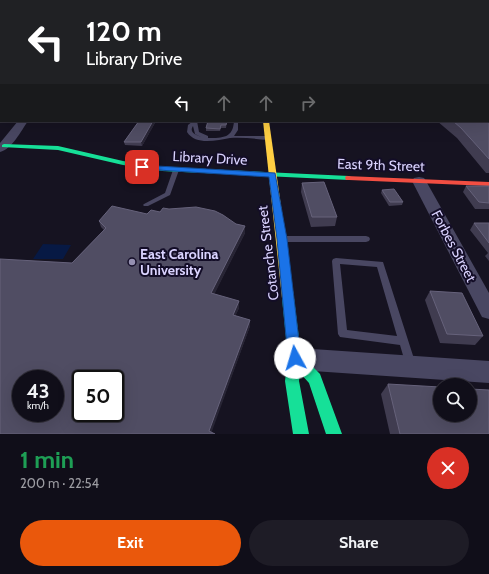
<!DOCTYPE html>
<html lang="en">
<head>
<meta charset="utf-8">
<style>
  :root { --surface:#100e19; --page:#1e1c26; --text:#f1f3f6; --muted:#9c9ca2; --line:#302e38; --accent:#ea580c }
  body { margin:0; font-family:Cabin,sans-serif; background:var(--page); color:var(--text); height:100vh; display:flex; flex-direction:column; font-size:15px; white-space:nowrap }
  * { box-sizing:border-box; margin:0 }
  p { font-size:13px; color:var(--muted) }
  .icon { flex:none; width:22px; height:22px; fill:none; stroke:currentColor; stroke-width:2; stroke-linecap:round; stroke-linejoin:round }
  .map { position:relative; height:434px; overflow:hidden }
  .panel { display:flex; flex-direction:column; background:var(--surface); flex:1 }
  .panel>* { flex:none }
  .hud { position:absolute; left:0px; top:0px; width:489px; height:122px; box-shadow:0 4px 16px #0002,0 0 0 1px var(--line); background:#202124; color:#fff; overflow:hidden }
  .buttons { position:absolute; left:433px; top:378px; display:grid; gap:8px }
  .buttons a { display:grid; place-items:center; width:44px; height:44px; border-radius:50%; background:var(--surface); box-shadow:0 4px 16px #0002,0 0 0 1px var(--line); font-size:20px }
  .speed { position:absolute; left:12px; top:370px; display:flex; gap:8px; font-size:20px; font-weight:700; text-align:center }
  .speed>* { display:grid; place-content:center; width:52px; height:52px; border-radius:50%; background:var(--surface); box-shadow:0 4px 16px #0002,0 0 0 1px var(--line); line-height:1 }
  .speed small { font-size:10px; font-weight:400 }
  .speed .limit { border:2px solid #111; border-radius:6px; background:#fff; color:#111 }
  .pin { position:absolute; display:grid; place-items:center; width:34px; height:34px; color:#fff; margin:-17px; border-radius:8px; box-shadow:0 2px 6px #0006 }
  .me { position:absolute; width:44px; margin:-22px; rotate:354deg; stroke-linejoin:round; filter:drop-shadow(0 0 3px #0008) }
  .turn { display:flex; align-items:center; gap:14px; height:84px; padding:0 20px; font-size:18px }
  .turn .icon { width:52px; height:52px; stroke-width:2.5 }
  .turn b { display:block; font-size:28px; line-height:34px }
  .lanes { display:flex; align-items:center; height:38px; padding:0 20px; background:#0003; justify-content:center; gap:20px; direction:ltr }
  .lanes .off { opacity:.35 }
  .round { display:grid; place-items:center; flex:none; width:42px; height:42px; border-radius:21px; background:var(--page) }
  .summary { display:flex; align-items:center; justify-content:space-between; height:68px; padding:0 20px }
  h1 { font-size:24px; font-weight:700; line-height:30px; color:#1e9e55 }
  .cta { display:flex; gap:8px; margin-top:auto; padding:8px 20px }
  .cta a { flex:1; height:46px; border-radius:24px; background:var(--accent); color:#fff; font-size:16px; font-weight:700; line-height:46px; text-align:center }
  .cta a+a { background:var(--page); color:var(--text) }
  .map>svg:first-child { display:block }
  .water { fill:#071944 }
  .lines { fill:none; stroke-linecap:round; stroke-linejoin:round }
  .lane { fill:#494762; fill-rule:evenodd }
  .street { fill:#494762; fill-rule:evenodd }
  .fast { fill:#16e098; fill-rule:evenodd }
  .slow { fill:#ffcf43; fill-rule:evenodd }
  .jam { fill:#f24e42; fill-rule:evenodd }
  .wall { fill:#403c50 }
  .shaded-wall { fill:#282535 }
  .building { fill:#504d63; stroke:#66627b; fill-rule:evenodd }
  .route { fill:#1a73e8; stroke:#114b97 }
  .poi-dot { fill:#9590b1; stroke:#130d27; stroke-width:1.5 }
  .labels { text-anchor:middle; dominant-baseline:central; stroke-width:4; stroke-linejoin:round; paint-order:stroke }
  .street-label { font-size:14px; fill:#dad3ff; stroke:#130d27 }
  .poi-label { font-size:14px; font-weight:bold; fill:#dad3ff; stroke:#130d27; text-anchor:start }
</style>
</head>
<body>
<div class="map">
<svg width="489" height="434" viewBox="0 0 489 434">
  <rect width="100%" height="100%" fill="#161321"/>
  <polygon class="water" points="43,244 71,245 63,259 33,259"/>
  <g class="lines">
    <g class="lane">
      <path d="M 193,121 L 197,121 L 199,132 L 208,136 L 208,138 C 223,138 233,138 234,121 L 238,121 L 238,130 L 234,136 L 268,136 L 271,138 L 268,140 C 256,139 243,137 230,138 C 217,140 196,146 187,132 L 188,125 ZM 193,126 L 195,134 L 201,137 C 195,135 189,132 193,126 Z"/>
      <polygon points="176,168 179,170 170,195 148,206 144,206 143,205 144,204 165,193 173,170"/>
      <polygon points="284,236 366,236 369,237 370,239 369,241 366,242 284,242 281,241 280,239 281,237"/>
      <path d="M 336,258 L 383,262 L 416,365 L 415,369 L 411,370 L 407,369 L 400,345 L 340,337 L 338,334 L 332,261 L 333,259 ZM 340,264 L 377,267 L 397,336 L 347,330 Z"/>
    </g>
    <g class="street">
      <rect x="488" y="58" width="1" height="4"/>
      <path d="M 18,121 L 28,121 C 21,131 12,149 0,152 L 0,143 Z"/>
      <polygon points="419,177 424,178 426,181 489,293 489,319 482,317 412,181 414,178"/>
      <polygon points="298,348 489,361 489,383 298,370 290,367 287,359 290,351"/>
    </g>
    <g class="fast">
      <rect x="0" y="89" width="1" height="4"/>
      <rect x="488" y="101" width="1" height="4"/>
      <polygon points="4,144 58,146 123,161 162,167 349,176 353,178 349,180 162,171 123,165 58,150 2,147 2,145"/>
      <polygon points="288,293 292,295 294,298 301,355 320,374 342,434 326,434 309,383 300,373 299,381 309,434 293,434 285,381 288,358 282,298 284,295"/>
    </g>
    <polygon class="slow" points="263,121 269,121 294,298 292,301 288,303 284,301 282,298"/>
    <polygon class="jam" points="346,176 489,182 489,186 349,180 346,180 345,178"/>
  </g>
  <g class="wall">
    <polygon points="489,110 489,173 486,173 457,138 437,121 488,121"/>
    <polygon points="139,121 156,121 142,146 125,145 124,142"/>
    <polygon points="208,121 227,121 226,128 221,128 220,131 206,131 206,128"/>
    <polygon points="302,183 337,217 335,226 311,227 301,192"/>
    <polygon points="466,186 489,186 489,209 475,209 463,192"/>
    <polygon points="382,190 403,202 402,205 389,206 381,193"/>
    <polygon points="147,214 236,224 245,226 245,233 214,294 239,308 235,316 250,320 250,326 211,432 0,434 72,263 104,230 101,227 99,221"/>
    <polygon points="474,223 489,223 489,261 485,256 488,253 470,230"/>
    <polygon points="430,291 483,336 475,345 440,343 425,300"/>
    <polygon points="388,384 489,434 390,434 381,394"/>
  </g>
  <g class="shaded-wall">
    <rect x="0" y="66" width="1" height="10"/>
    <polygon points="1,98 1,111 0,112 0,99"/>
    <polygon points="153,121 156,121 142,146 141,142"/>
    <polygon points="245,226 245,233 212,299 211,293"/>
    <polygon points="239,301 239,308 233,321 233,315"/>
    <polygon points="250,320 250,326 211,434 209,431"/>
  </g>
  <g class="building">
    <rect x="0" y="51" width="1" height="15"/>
    <polygon points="488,110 489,110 489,159 461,128 453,121 488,121"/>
    <polygon points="139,121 153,121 141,142 124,142"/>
    <polygon points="208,121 227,121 226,125 221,125 220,129 206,128"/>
    <polygon points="324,182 337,217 312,217 302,183"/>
    <polygon points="466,186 489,186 489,203 479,202"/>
    <polygon points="394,189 403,202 390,202 382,190"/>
    <path d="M 112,206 L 147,214 L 151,210 L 160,212 L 163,208 L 169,209 L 196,207 L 215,211 L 223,215 L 236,224 L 245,226 L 211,293 L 239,301 L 233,315 L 250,320 L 209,431 L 215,434 L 0,434 L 0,259 L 72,263 L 106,228 L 99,221 ZM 21,379 L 55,379 L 55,413 L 21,413 ZM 81,379 L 115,379 L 115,413 L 81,413 Z"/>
    <polygon points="474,223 489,223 489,243"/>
    <polygon points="430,291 462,293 483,336 447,334"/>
    <polygon points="388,384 440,387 440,415 470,415 470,389 489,390 489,434 400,434"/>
  </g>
  <linearGradient id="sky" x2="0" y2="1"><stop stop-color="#0c0a12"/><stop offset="0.46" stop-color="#36394e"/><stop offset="1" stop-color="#36394e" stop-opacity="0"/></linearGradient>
  <rect width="489" height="112" fill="url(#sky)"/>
  <polygon class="route" points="140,165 275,173 287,239 301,358 299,363 295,365 290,363 288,358 277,239 269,177 142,169 140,169"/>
  <circle class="poi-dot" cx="132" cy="262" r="4"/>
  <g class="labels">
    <g class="street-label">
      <text transform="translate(210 158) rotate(3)">Library Drive</text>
      <text transform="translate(381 165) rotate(2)">East 9th Street</text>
      <text transform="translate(454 246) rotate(62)">Forbes Street</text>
      <text transform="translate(268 253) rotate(-97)">Cotanche Street</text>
    </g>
    <g class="poi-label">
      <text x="140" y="254">East Carolina<tspan x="140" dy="16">University</tspan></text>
    </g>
  </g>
</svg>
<div class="buttons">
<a><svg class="icon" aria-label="search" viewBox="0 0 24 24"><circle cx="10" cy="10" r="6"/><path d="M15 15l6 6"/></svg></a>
</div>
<div class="speed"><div>43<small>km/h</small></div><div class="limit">50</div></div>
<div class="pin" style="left:142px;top:167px;background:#d93025"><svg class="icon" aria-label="arrive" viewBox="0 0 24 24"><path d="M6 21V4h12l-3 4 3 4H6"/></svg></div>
<svg class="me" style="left:295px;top:358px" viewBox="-20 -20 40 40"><circle r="19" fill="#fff"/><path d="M0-13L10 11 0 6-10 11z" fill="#1a73e8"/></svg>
<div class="hud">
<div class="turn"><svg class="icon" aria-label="left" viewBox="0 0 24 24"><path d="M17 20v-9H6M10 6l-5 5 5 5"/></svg><div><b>120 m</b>Library Drive</div></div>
<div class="lanes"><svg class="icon" aria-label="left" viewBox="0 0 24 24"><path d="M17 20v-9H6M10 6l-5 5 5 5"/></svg><svg class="icon off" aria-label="ahead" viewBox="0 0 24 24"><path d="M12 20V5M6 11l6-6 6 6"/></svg><svg class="icon off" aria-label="ahead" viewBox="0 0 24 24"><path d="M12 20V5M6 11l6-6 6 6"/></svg><svg class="icon off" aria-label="right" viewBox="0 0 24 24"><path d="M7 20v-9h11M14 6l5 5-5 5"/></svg></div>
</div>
</div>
<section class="panel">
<div class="summary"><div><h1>1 min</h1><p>200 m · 22:54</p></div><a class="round" style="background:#d93025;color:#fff"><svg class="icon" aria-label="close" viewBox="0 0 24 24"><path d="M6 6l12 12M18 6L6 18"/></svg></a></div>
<div class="cta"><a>Exit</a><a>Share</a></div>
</section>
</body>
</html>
